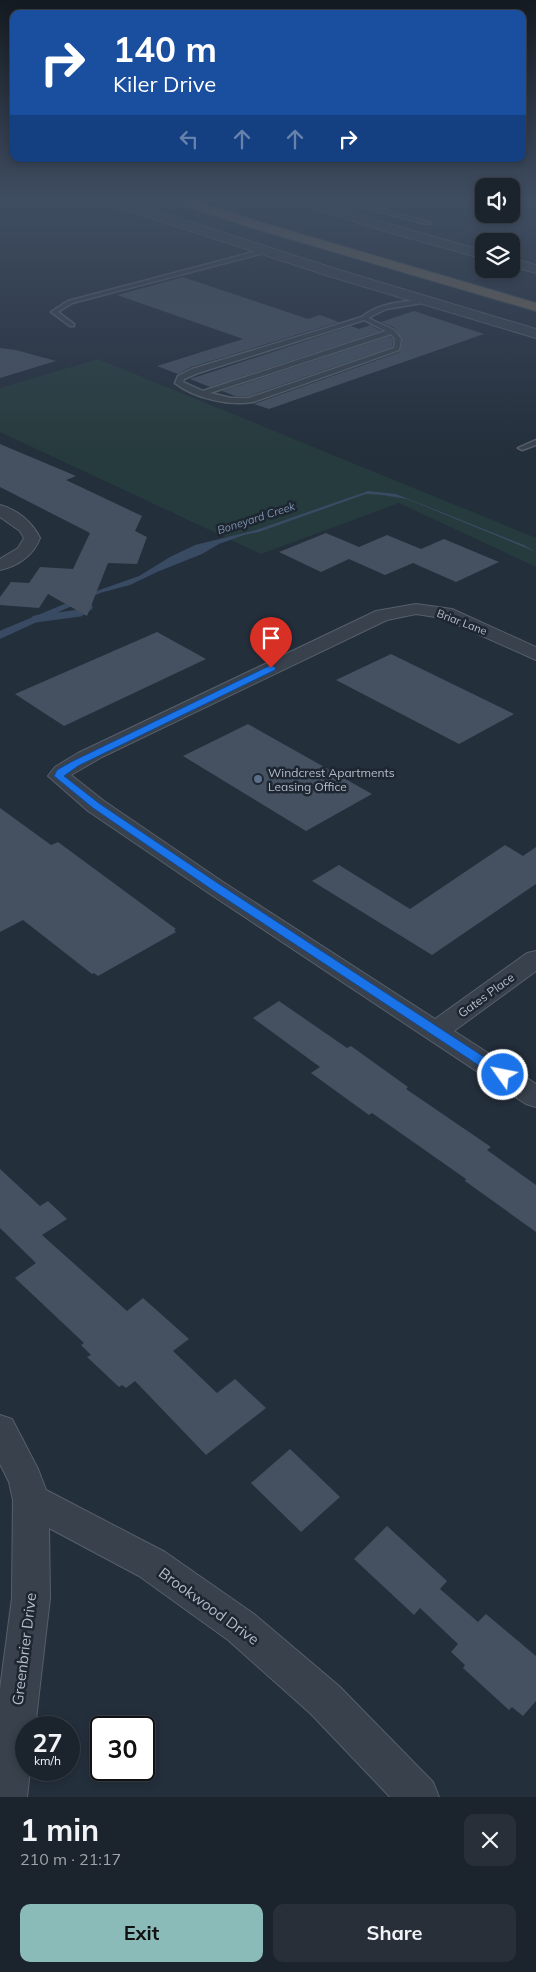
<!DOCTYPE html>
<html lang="en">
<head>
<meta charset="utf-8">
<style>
  :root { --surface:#1b232d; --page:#282f39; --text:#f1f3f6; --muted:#a0a4aa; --line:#394049; --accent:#8bbbb9 }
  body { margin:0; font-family:Mulish,sans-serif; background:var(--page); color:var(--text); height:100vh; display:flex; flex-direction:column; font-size:19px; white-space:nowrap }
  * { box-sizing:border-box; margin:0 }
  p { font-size:16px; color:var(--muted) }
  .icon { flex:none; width:28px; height:28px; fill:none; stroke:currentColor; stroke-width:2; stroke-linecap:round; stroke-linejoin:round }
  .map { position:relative; height:1797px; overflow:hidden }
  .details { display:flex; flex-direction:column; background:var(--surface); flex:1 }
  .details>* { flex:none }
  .banner { position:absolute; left:10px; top:10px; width:516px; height:152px; border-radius:10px; box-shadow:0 2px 8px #0003,0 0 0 1px var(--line); background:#1a4fa0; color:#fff; overflow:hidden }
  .tools { position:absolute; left:475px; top:178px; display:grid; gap:10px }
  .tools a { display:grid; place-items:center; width:45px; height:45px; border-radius:10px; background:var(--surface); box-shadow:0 2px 8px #0003,0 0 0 1px var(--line); font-size:25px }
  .speed { position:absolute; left:15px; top:1716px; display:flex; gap:10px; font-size:25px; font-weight:700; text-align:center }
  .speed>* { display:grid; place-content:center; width:65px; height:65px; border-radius:50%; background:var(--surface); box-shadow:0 2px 8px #0003,0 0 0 1px var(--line); line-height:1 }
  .speed small { font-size:12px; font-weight:400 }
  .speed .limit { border:2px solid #111; border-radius:8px; background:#fff; color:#111 }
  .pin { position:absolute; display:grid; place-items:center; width:42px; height:42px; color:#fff; margin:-51px -21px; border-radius:50% 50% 50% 0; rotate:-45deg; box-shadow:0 0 5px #0007 }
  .pin .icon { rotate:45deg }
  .me { position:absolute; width:55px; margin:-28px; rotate:303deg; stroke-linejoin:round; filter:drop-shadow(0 0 4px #0008) }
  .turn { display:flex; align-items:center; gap:18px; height:105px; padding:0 20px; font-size:22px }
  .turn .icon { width:65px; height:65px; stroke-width:2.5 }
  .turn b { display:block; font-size:35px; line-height:42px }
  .lanes { display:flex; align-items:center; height:48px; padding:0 20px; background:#0003; justify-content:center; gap:25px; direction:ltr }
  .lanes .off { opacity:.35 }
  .round { display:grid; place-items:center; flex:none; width:52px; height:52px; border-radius:10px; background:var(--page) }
  .head { display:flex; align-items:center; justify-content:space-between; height:85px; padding:0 20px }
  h1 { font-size:30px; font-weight:700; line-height:38px }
  .primary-button { display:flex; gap:10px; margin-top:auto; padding:10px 20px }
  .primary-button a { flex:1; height:58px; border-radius:10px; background:var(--accent); color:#111; font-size:20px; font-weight:700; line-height:58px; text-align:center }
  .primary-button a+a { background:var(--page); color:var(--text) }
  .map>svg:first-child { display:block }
  .green { fill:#263b3d }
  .water { fill:#394a63 }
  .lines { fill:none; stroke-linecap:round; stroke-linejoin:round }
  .stream { stroke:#394a63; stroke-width:7 }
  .building { fill:#455160 }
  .service-casing { stroke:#565f6a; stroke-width:3 }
  .minor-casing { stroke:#565f6a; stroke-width:2 }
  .tertiary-casing { stroke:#565f6a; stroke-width:2 }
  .motorway-casing { stroke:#434c57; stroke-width:2 }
  .service { fill:#38414c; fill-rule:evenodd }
  .minor { fill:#38414c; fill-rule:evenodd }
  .tertiary { fill:#38414c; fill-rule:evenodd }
  .motorway { fill:#726655; fill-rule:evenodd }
  .route { fill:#1a73e8; stroke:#114b97 }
  .service-dot { fill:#5c6f8a; stroke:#1d2631; stroke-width:2 }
  .labels { text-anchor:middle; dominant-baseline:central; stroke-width:5; stroke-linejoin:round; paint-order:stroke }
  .far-water-label { font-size:11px; font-style:italic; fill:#7c92ae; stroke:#1d2631 }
  .far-street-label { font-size:11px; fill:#b4bcc8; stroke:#1d2631 }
  .poi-label { font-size:12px; fill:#b4bcc8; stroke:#1d2631; text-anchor:start }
  .street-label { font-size:12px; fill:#b4bcc8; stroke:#1d2631 }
  .near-street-label { font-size:15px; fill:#b4bcc8; stroke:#1d2631 }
</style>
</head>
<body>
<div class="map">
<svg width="536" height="1797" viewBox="0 0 536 1797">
  <rect width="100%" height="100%" fill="#242f3c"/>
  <polygon class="green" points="98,359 536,538 536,567 399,503 261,554 0,432 0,388"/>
  <polygon class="water" points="368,491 396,494 524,545 536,552 407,499 382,495 366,494 259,532 244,535 219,544 202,554 157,572 130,585 100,593 0,639 0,631 4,629 91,593 139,576 170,557 195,545 256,530"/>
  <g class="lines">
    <polyline class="stream" points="35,619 80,613 89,607"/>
  </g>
  <g class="building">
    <polygon points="183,277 308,319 320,315 339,322 191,367 178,374 157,366 243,339 117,295"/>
    <polygon points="414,311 484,334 269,409 254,404 400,352 402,338 395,328 381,322"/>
    <polygon points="370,325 381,331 210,387 190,379 351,326 359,329"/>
    <polygon points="390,336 393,340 392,347 249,396 235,396 222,391"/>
    <polygon points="0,348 16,350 56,361 0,378"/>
    <polygon points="0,444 76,476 66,480 142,516 135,531 147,537 137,564 108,563 87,616 48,594 39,608 0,605 0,597 11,582 29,583 40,567 73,569 90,533 0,487"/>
    <polygon points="326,533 359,547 387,535 421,549 444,539 499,562 456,582 413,563 385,575 349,559 321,572 279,552"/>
    <polygon points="157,632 206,659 64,726 15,694"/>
    <polygon points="391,654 514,714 459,744 336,680"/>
    <polygon points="248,724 372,794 306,831 183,756"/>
    <polygon points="0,808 51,845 58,842 176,929 174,930 176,932 98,976 94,973 92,974 23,920 0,932"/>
    <polygon points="505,845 523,856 536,847 536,884 432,955 312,881 339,865 410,909"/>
    <polygon points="279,1001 347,1048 351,1046 408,1087 406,1089 491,1147 487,1150 536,1185 536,1232 465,1181 466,1179 372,1113 369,1115 311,1073 320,1067 253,1018"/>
    <polygon points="0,1169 40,1206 48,1201 67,1219 42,1235 127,1311 143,1298 189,1339 173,1351 217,1393 235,1379 266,1408 206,1455 135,1381 126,1388 122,1385 119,1387 87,1357 91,1355 81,1345 84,1343 15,1278 36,1263 0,1228"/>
    <polygon points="290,1449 340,1497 301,1532 251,1483"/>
    <polygon points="387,1526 447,1581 440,1589 478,1622 486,1614 536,1656 536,1701 523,1716 512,1707 509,1710 463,1668 465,1665 451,1652 458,1644 420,1608 414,1615 354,1559"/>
  </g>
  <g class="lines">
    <g class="service-casing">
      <g id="service">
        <polygon points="347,201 352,201 431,223 426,224 347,203"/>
        <polygon points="265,249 267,252 72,303 58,312 74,324 74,326 70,326 51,312 68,301"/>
        <path d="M 426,299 L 428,300 L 428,302 L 386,309 L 368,318 L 394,330 L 401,339 L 399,350 L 253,402 C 229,406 194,398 175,383 L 178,376 L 192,369 L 362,317 C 380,302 404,302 426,299 ZM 364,320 L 386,331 L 203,391 L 183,382 L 184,379 L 198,373 ZM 391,334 L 395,339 L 394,348 L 249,398 L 231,398 L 210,393 Z"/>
        <polygon points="536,440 536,445 522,450 518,448"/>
      </g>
    </g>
    <g class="minor-casing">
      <g id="minor">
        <path d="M 0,505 C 17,509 33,523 40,538 C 34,555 18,566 0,570 L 0,559 L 18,548 L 24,538 L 20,531 L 0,517 Z"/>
        <polygon points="416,604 452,609 536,647 536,660 442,618 416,614 387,620 102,757 71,775 104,801 223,882 435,1019 527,953 536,951 536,971 454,1031 536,1084 536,1107 526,1104 207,892 88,811 48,776 55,767 78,753 376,611"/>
        <polygon points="0,1415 12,1419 38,1469 46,1490 165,1552 254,1614 339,1686 433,1782 439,1797 390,1797 311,1714 228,1640 139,1576 49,1528 50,1598 35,1728 26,1728 26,1770 30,1770 27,1797 0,1797 0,1689 12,1598 13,1500 9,1482 0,1464"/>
      </g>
    </g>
    <g class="tertiary-casing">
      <g id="tertiary">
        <polygon points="106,201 125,201 339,270 536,329 536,338 329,276 108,204"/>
        <polygon points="300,201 319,201 389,224 484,251 484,259 381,230 302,204"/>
        <polygon points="511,258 536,265 536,273 511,266"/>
      </g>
    </g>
    <g class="motorway-casing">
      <polygon id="motorway" points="177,201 196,201 260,222 536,303 536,311 252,228 179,204"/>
    </g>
    <use href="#service" class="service"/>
    <use href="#minor" class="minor"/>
    <use href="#tertiary" class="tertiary"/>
    <use href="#motorway" class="motorway"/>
  </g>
  <linearGradient id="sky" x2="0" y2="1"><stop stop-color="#141a21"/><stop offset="0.44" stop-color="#3f4d61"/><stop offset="1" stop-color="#3f4d61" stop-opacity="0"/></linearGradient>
  <rect width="536" height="453" fill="url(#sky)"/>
  <polygon class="route" points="271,665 276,668 275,670 78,766 64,776 100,804 219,884 507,1072 509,1075 507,1078 498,1078 211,889 93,808 54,776 57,770 71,762"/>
  <circle class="service-dot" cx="258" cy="779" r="5"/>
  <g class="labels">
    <g class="far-water-label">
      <text transform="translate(256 518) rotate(-18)">Boneyard Creek</text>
    </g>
    <g class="far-street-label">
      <text transform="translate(462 622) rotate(21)">Briar Lane</text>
    </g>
    <g class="poi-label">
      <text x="268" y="772">Windcrest Apartments<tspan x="268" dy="14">Leasing Office</tspan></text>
    </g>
    <g class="street-label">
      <text transform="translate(486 995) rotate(-36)">Gates Place</text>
    </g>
    <g class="near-street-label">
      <text transform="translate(209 1606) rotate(36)">Brookwood Drive</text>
      <text transform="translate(24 1649) rotate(-83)">Greenbrier Drive</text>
    </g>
  </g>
</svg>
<div class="tools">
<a><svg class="icon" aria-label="sound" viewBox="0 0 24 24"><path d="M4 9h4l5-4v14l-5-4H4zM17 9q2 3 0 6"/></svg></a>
<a><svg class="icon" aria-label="layers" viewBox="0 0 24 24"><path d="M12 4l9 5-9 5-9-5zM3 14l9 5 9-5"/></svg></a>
</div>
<div class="speed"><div>27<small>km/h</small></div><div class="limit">30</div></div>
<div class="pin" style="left:271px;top:668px;background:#d93025"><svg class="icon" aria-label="arrive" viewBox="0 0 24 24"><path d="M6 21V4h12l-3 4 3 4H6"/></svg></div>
<svg class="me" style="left:503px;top:1075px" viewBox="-20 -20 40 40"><circle r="17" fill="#1a73e8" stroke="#fff" stroke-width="3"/><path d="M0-11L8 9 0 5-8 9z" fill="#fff"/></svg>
<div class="banner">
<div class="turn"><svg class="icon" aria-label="right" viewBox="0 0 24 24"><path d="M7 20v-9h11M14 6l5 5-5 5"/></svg><div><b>140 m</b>Kiler Drive</div></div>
<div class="lanes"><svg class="icon off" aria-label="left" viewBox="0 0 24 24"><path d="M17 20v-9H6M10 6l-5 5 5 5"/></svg><svg class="icon off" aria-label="ahead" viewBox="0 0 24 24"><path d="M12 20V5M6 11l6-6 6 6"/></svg><svg class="icon off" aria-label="ahead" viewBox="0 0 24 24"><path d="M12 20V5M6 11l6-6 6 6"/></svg><svg class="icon" aria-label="right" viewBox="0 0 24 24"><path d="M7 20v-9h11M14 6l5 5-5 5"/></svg></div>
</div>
</div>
<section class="details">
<div class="head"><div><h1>1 min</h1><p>210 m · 21:17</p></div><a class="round"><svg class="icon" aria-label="close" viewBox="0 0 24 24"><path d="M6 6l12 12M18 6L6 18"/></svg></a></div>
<div class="primary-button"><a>Exit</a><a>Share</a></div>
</section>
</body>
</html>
